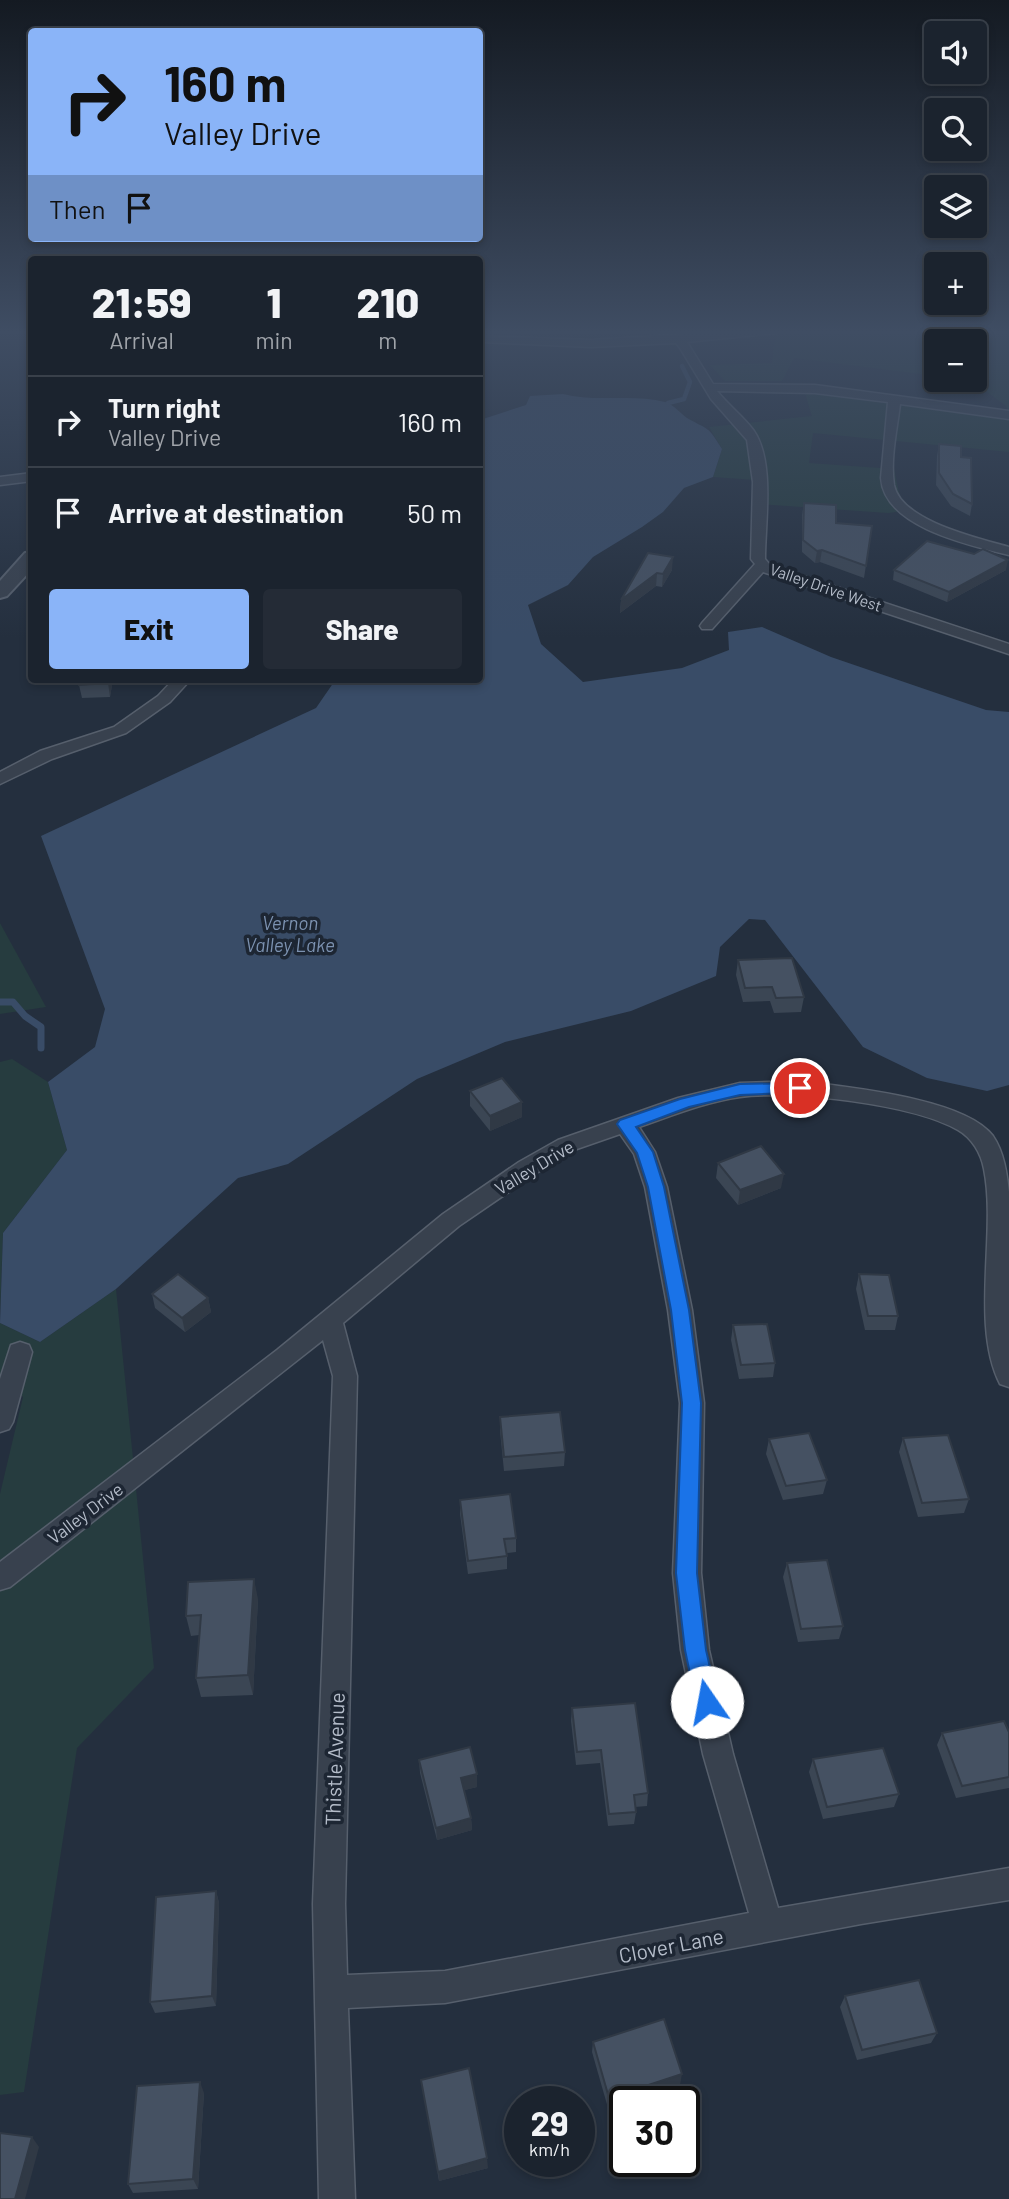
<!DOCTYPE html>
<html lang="en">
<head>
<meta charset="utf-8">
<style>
  :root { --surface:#1b232e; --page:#242b36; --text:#f1f3f6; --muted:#a0a4aa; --line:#39404a; --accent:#8ab4f8 }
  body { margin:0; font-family:Barlow,sans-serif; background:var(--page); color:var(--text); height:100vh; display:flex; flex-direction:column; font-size:26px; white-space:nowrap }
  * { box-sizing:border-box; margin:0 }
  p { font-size:23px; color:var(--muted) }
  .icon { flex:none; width:38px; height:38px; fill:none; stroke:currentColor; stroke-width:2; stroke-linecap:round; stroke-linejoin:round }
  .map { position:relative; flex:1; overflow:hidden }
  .details { position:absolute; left:28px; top:256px; width:455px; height:427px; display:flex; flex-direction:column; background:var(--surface); border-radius:7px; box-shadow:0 4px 10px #0003,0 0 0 2px var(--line) }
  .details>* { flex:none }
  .banner { position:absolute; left:28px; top:28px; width:455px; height:214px; border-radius:7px; box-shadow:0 4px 10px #0003,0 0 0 2px var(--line); background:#8ab4f8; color:#111; overflow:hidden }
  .controls { position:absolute; left:924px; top:21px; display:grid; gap:14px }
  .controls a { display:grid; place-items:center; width:63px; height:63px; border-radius:7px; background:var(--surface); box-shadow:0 4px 10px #0003,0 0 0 2px var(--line); font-size:35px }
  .speed { position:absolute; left:504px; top:2086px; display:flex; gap:14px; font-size:35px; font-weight:700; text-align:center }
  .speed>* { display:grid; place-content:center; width:91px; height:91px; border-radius:50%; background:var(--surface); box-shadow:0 4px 10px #0003,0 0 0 2px var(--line); line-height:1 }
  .speed small { font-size:18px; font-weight:400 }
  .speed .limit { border:4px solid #111; border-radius:10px; background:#fff; color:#111 }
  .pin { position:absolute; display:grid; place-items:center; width:60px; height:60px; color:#fff; margin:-30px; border:4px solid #fff; border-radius:50%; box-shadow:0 2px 7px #0007 }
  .me { position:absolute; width:77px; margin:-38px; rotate:348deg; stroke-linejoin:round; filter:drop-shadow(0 0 5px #0008) }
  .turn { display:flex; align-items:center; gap:24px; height:147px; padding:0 21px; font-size:32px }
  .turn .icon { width:91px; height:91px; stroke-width:2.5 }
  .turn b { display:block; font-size:49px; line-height:60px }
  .then { display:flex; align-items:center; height:66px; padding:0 21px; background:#0003; gap:14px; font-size:26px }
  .eta { display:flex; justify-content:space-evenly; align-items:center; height:119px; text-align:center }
  .eta b { font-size:42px; font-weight:800; line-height:49px }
  .action { display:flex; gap:14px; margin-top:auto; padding:14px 21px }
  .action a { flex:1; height:80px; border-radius:7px; background:var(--accent); color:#111; font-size:28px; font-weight:800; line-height:80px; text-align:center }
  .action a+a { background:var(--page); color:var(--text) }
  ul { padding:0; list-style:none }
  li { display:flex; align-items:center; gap:21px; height:91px; padding:0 21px; border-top:2px solid var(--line) }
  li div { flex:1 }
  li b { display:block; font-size:26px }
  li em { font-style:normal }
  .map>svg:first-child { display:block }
  .green { fill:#263c3f }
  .water { fill:#394c67 }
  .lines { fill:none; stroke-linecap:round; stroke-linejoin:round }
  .stream-far1 { stroke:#394c67; stroke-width:4.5 }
  .stream { stroke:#394c67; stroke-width:7 }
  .minor-casing { stroke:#565f6c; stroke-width:3 }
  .tertiary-casing { stroke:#565f6c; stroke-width:4 }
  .minor { fill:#38414e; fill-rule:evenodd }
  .tertiary { fill:#38414e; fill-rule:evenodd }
  .wall { fill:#3b4654 }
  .shaded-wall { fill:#303945 }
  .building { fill:#455162; stroke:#303945; stroke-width:2 }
  .route { fill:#1a73e8; stroke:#114b97; stroke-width:2 }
  .labels { text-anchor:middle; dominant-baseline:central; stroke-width:7; stroke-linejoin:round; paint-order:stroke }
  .far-street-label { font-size:16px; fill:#b4bcc9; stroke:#1d2633 }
  .street-label { font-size:18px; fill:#b4bcc9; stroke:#1d2633 }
  .water-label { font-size:19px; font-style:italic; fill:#7c92b1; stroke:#1d2633 }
  .near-street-label { font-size:21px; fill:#b4bcc9; stroke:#1d2633 }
</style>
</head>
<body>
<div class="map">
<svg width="1009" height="2199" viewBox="0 0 1009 2199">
  <rect width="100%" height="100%" fill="#242f3e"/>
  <g class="green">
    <polygon points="769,330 1009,330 1009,452 813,433 809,463 894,469 903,511 888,513 757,504 755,480 713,477 722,449 709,427 812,416 804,390 1008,414 1006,406 971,380 975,380 975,341 936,341 936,376 794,358 782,381 725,381 710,365 772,363 775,336"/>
    <polygon points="0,923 46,1007 0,1014"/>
    <polygon points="12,1059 48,1082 67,1150 3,1233 0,1316 0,1062"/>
    <polygon points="116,1289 154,1668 77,1748 24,2092 0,2095 0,1494 23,1397 0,1374 0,1323 40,1342"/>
  </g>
  <path class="water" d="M 563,394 C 596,403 632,393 665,402 C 674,405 680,413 687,418 C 710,431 707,425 722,449 L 713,477 L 684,488 L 663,512 L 642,527 L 593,557 L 568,585 L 528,605 L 541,644 L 583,682 L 682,668 L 729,650 L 728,632 L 762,627 L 831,657 L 986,710 L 1009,712 L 1009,1085 L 987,1091 L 927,1078 L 863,1047 L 765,920 L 749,919 L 720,947 L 716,976 L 631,1011 L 505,1042 L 417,1079 L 288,1164 L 238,1178 L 116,1289 L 40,1342 L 0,1323 L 3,1233 L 67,1150 L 48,1082 L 95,1047 L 105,1009 L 41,836 L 316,708 L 336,679 L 480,679 L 480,420 L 526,405 L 530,396 Z"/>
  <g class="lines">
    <polyline class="stream-far1" points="668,403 684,399 690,382 682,366"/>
    <polyline class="stream" points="0,1002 13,1002 25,1016 41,1027 41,1048"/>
    <g class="minor-casing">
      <g id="minor">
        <path d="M 749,330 L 782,330 L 777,333 L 687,342 L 713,384 L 815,385 L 1009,411 L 1009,419 L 900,404 C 897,430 890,459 894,485 C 901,521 978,538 1009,547 L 1009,555 C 969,545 884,527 881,478 L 888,402 L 815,393 L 717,391 C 728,405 743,416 754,431 C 775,462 765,522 765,559 L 770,565 L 1009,644 L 1009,654 L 763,572 L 712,629 L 702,629 L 700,626 L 702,623 L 755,564 L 751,559 L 753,482 L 747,440 L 711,399 L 680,348 L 676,343 L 591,347 L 480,342 L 480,336 L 591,340 Z"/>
        <polygon points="32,473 32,481 0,485 0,477"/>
        <polygon points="174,679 191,679 170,702 126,733 52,759 0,784 0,772 40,751 114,727 158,696"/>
        <path d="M 800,1081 C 845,1087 965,1098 993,1136 C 1004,1152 1007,1174 1009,1192 L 1009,1387 L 1000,1384 C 970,1325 997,1232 984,1169 C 981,1153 972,1138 958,1130 C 913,1104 792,1090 740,1097 C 705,1102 671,1116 639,1127 L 655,1152 L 667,1187 L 692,1310 L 704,1403 L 701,1573 L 709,1650 L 733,1754 L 778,1908 L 1009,1868 L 1009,1900 L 861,1924 L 445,2003 L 348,2008 L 355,2199 L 319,2199 L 313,1904 L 333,1376 L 323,1340 L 10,1587 L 0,1590 L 0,1562 L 277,1350 L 443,1214 L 519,1162 L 558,1140 L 678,1098 L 740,1083 ZM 620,1134 L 634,1154 L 645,1187 L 668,1310 L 680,1403 L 673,1573 L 681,1650 L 703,1754 L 749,1913 L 445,1971 L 347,1975 L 345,1904 L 357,1376 L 343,1323 L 459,1226 L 535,1174 L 574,1150 Z"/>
        <polygon points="20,1342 29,1345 32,1352 13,1422 9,1429 0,1432 0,1379 11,1345"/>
      </g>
    </g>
    <g class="tertiary-casing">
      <polygon id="tertiary" points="32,552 32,569 7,596 0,598 0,581 25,553"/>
    </g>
    <use href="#minor" class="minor"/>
    <use href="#tertiary" class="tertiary"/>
  </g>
  <g class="wall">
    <polygon points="939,444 961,457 972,504 970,516 951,506 936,485 937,456"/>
    <polygon points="804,503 836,523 872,526 864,578 820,562 815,563 802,552 802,515"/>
    <polygon points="648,553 672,570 662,587 656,586 620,613 621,600"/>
    <polygon points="894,570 1006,570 947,602 893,580"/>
    <polygon points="80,679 113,679 110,697 82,698 79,685"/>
    <polygon points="738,960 804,997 801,1012 774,1013 770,1001 743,1002 736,975"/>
    <polygon points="470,1091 522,1117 490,1131 470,1106"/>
    <polygon points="718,1163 781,1188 738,1205 716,1178"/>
    <polygon points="859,1274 898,1316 895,1330 865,1330 856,1289"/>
    <polygon points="152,1294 208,1298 211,1312 185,1332 155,1308"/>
    <polygon points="733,1325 775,1363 773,1377 739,1379 731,1340"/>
    <polygon points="500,1417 565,1452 564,1466 504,1471 500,1431"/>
    <polygon points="903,1438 969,1499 964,1513 918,1517 899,1452"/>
    <polygon points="769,1439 827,1480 823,1494 783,1500 766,1454"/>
    <polygon points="460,1500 516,1538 516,1552 507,1553 507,1569 468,1574 460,1514"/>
    <polygon points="787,1563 843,1626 839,1639 798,1642 783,1577"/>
    <polygon points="258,1599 253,1695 201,1697 196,1678 199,1635 191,1636 186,1616"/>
    <polygon points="572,1708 648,1793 647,1806 635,1807 636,1812 634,1824 608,1826 600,1763 576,1765 571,1721"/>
    <polygon points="1009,1732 1009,1788 956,1798 937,1745 942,1733"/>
    <polygon points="813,1759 899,1794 894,1807 823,1819 809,1772"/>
    <polygon points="419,1760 477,1774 477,1787 464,1790 471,1818 472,1830 437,1840 420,1773"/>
    <polygon points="216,1891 219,1903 216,2006 155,2013 150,2002"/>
    <polygon points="845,1996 937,2033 931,2043 857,2060 840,2007"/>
    <polygon points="593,2042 680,2085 608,2108 592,2052"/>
    <polygon points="421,2080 488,2168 439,2181"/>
    <polygon points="204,2093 198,2189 133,2193 128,2184"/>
  </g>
  <g class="shaded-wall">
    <polygon points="822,550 820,562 815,563 817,551"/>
    <polygon points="673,557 672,570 662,587 663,574"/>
    <polygon points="1008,560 1006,570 947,602 949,592"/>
    <polygon points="657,573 656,586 620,613 621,600"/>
    <polygon points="108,679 113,679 110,697 108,683"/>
    <polygon points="522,1102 522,1117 490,1131 490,1116"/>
    <polygon points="784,1174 781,1188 738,1205 740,1190"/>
    <polygon points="208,1298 211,1312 185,1332 182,1318"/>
    <polygon points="254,1579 258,1599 253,1695 248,1675"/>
    <polygon points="477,1774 477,1787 462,1791 461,1778"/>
    <polygon points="471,1818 472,1830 437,1840 436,1828"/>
    <polygon points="216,1891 219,1903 216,2006 212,1996"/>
    <polygon points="682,2074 680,2085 608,2108 609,2098"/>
    <polygon points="200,2082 204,2093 198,2189 193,2179"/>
    <polygon points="32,2137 39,2147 25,2199 15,2199"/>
    <polygon points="487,2158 488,2168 439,2181 438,2172"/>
  </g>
  <g class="building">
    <polygon points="939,444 961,446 961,457 971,458 972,504 953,494 939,473"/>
    <polygon points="804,503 836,505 836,523 872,526 866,566 822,550 817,551 803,540"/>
    <polygon points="927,541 974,554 983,549 1008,560 949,592 894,570"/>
    <polygon points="648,553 673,557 663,574 657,573 621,600"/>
    <polygon points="80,679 108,679 108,683 79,685"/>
    <polygon points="792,958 804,997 776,998 772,987 745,988 738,960"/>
    <polygon points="502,1078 522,1102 490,1116 470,1091"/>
    <polygon points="761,1146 784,1174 740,1190 718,1163"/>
    <polygon points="178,1274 208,1298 182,1318 152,1294"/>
    <polygon points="859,1274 889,1275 898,1316 868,1316"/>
    <polygon points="767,1324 775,1363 741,1365 733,1325"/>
    <polygon points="560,1412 565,1452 504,1457 500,1417"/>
    <polygon points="809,1433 827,1480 786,1486 769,1439"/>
    <polygon points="948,1435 969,1499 922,1503 903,1438"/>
    <polygon points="510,1494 516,1538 504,1539 507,1556 468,1561 460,1500"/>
    <polygon points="827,1560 843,1626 801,1629 787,1563"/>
    <polygon points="254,1579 248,1675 196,1678 201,1615 186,1616 188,1582"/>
    <polygon points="635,1703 648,1793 634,1795 636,1812 609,1814 601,1750 577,1752 572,1708"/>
    <polygon points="1004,1721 1009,1732 1009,1777 962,1786 942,1733"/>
    <polygon points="470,1747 477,1774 461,1778 471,1818 436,1828 419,1760"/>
    <polygon points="883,1748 899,1794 827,1807 813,1759"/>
    <polygon points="216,1891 212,1996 150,2002 156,1897"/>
    <polygon points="919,1980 937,2033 862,2050 845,1996"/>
    <polygon points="664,2019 682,2074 609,2098 593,2042"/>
    <polygon points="469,2068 487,2158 438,2172 421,2080"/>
    <polygon points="200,2082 193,2179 128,2184 137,2086"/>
    <polygon points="0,2133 32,2137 15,2199 0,2199"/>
  </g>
  <linearGradient id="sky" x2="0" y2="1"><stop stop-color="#141a22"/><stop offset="0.52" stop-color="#3f4d63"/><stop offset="1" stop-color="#3f4d63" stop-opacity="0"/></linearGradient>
  <rect width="1009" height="638" fill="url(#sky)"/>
  <polygon class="route" points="800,1083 806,1085 808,1088 806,1092 740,1095 689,1107 636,1127 653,1152 664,1187 689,1310 701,1403 697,1573 706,1650 718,1702 714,1709 707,1712 699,1709 696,1702 685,1650 676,1573 682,1403 671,1310 648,1187 637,1153 617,1124 620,1120 680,1099 740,1084"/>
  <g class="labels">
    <g class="far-street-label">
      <text transform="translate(826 587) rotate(19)">Valley Drive West</text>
    </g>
    <g class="street-label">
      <text transform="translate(534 1167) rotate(-31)">Valley Drive</text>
      <text transform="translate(85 1513) rotate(-37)">Valley Drive</text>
    </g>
    <g class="water-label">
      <text x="290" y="922">Vernon<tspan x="290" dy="22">Valley Lake</tspan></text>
    </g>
    <g class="near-street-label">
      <text transform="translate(334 1759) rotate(-88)">Thistle Avenue</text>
      <text transform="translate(671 1945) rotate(-11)">Clover Lane</text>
    </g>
  </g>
</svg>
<div class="controls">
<a><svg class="icon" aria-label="sound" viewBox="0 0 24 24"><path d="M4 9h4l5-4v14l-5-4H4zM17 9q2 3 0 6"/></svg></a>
<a><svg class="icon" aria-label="search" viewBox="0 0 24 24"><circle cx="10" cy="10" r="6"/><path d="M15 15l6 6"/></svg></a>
<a><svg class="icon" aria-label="layers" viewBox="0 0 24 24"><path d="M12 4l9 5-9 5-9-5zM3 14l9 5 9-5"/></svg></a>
<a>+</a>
<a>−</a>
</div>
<div class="speed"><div>29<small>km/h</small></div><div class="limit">30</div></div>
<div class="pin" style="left:800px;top:1088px;background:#d93025"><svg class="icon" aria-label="arrive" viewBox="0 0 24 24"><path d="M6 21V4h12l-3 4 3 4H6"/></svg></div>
<svg class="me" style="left:707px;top:1702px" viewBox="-20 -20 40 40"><circle r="19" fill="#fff"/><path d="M0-13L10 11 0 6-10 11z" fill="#1a73e8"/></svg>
<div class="banner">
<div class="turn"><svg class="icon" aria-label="right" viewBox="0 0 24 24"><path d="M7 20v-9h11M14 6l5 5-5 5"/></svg><div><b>160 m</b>Valley Drive</div></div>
<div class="then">Then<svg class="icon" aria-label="arrive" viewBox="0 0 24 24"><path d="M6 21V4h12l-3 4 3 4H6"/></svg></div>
</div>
<section class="details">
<div class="eta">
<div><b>21:59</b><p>Arrival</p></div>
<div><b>1</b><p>min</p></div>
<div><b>210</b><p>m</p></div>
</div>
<ul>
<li><svg class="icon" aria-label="right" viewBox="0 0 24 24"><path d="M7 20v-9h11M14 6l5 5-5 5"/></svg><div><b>Turn right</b><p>Valley Drive</p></div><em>160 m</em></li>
<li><svg class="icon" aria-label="arrive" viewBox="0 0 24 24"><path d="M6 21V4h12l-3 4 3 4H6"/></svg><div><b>Arrive at destination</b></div><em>50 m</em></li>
</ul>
<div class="action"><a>Exit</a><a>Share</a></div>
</section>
</div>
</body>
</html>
